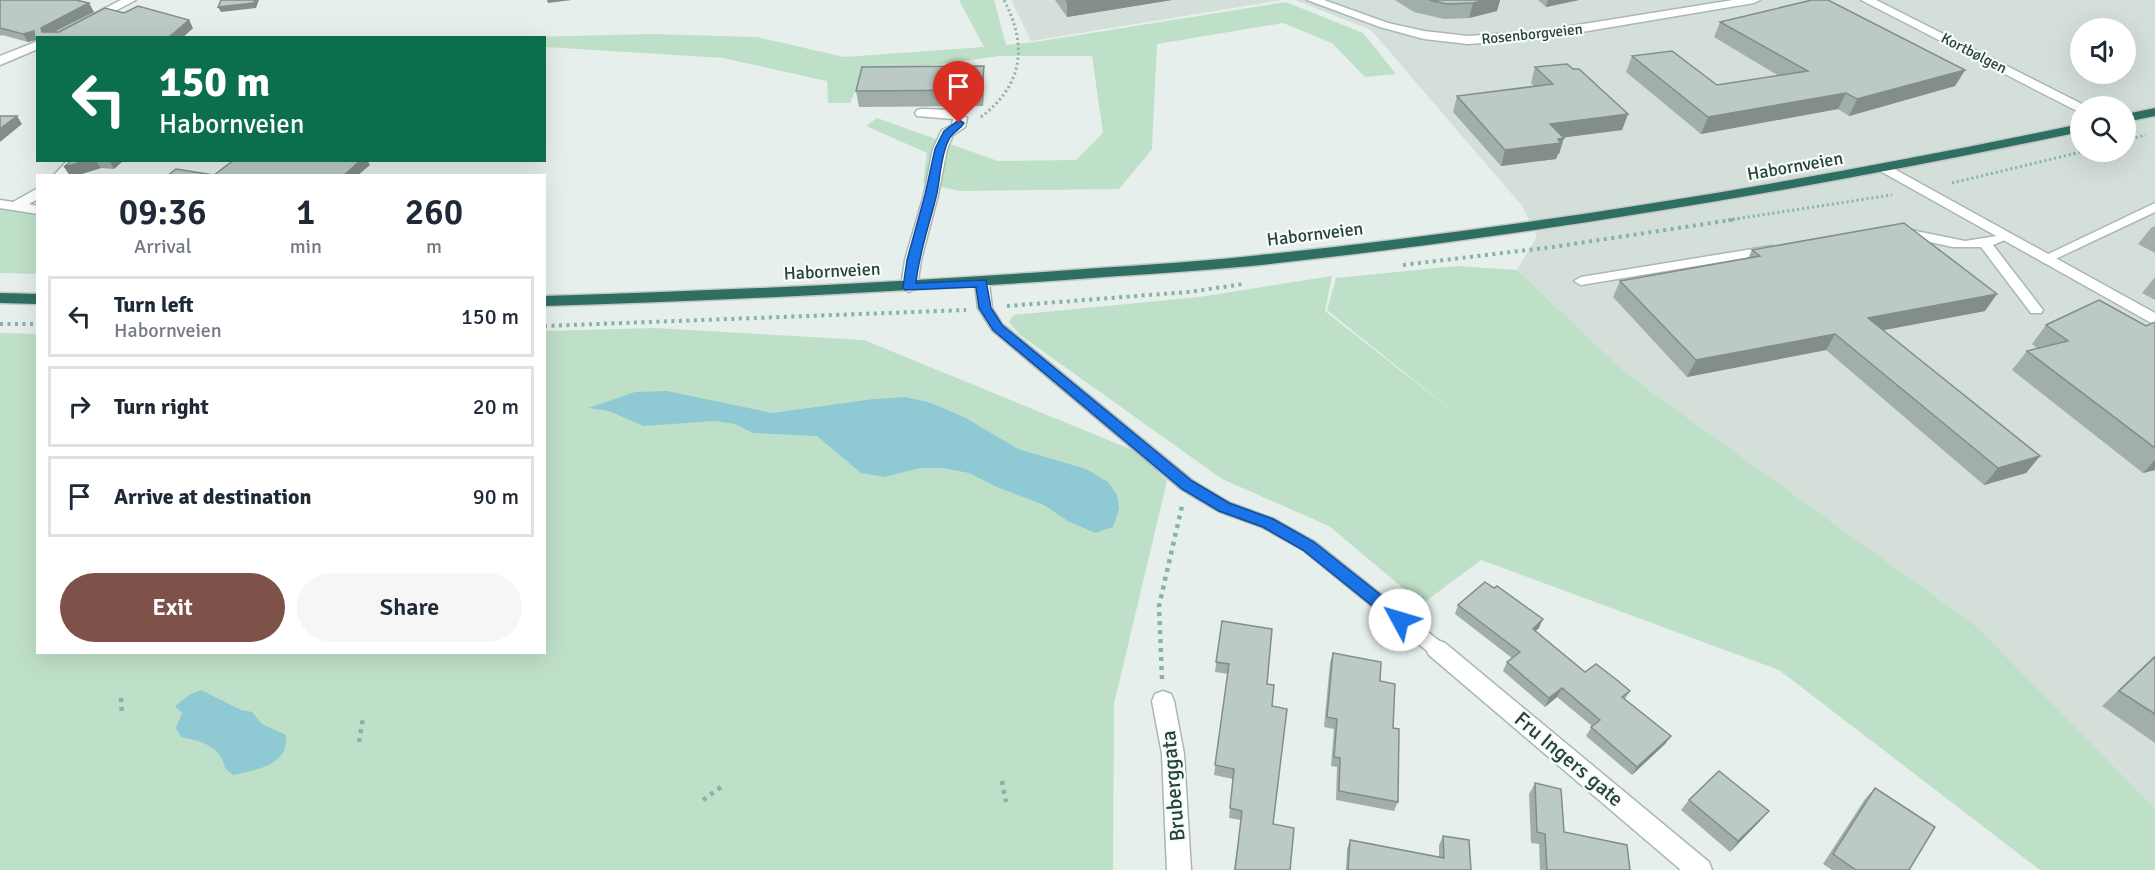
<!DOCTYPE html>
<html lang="en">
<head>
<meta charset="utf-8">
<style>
  :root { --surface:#fff; --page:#f6f6f7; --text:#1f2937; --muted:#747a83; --line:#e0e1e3; --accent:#7f5249 }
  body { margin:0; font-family:Signika,sans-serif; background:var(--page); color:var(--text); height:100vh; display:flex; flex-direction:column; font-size:22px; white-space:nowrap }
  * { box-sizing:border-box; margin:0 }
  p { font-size:20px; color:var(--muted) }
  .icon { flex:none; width:33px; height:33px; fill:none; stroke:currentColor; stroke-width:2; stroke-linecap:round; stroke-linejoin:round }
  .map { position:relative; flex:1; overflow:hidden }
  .side { position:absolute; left:36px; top:174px; width:510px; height:480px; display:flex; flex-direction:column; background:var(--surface); border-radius:0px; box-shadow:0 6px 24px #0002 }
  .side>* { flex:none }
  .hud { position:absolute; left:36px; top:36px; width:510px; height:126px; border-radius:0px; box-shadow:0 6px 24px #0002; background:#0b6e4f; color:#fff; overflow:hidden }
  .fabs { position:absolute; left:2070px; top:18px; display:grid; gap:12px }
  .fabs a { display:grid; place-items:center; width:66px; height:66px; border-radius:50%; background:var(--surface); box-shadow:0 6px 24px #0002; font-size:30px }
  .pin { position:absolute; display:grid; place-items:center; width:51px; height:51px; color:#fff; margin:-62px -26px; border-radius:50% 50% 50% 0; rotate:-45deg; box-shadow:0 0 6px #0007 }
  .pin .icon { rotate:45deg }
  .me { position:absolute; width:66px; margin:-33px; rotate:309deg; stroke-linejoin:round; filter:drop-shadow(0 0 4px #0008) }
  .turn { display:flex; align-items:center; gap:21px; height:126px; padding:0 24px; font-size:27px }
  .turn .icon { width:78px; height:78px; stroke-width:2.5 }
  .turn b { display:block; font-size:42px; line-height:51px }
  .eta { display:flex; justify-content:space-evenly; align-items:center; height:102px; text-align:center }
  .eta b { font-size:36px; font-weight:600; line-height:42px }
  .cta { display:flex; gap:12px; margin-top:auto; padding:12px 24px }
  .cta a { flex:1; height:69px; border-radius:36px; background:var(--accent); color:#fff; font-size:24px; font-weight:600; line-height:69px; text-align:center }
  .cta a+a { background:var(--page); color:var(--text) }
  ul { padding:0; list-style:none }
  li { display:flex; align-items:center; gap:18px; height:81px; margin:0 12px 9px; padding:0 12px; border:3px solid var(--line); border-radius:0px }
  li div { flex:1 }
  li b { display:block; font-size:22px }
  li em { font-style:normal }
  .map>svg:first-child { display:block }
  .built { fill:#d4dfda; fill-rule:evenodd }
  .green { fill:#bfe0c8 }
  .water { fill:#8ec9d4 }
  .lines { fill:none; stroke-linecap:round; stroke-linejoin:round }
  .lane-casing { stroke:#a8b8b2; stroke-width:3 }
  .street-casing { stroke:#a8b8b2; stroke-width:3 }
  .highway-casing { stroke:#c2cac8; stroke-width:3 }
  .path-far2 { stroke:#86b3a5; stroke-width:3; stroke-dasharray:2 3; stroke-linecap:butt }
  .path-far1 { stroke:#86b3a5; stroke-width:4; stroke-dasharray:3 4.5; stroke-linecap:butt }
  .path { stroke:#86b3a5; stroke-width:4.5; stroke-dasharray:4 5; stroke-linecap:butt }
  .lane { fill:#fff; fill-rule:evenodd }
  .street { fill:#fff; fill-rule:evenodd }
  .highway { fill:#2f6f62; fill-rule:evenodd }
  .wall { fill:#a1aea9 }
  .shaded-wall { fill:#838d89 }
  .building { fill:#bbcac4; stroke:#838d89; stroke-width:1.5 }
  .route { fill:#1a73e8; stroke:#114b97; stroke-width:1.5 }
  .labels { text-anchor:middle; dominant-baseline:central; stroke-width:4.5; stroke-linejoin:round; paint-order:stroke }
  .far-street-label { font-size:15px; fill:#24423a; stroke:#f7fbf9 }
  .street-label { font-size:18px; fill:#24423a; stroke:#f7fbf9 }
  .near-street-label { font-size:21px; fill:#24423a; stroke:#f7fbf9 }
</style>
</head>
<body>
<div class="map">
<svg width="2155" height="870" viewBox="0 0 2155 870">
  <rect width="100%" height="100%" fill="#e6efeb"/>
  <g class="built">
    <polygon points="1011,0 1282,0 1031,41"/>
    <path d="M 1295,0 L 2155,0 L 2155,808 L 1976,626 L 1627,374 L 1517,270 L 1537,236 L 1522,206 L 1371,30 ZM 2080,28 L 2126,28 L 2126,74 L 2080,74 ZM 2080,106 L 2126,106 L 2126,152 L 2080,152 Z"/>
  </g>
  <g class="green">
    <polygon points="959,0 994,0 1006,45 1035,42 1286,2 1363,33 1396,74 1365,77 1332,43 1283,23 1157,44 1152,149 1119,189 960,191 923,183 927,153 866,126 877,118 998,161 1076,160 1103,133 1092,56 999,56 863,75 850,103 828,103 827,81 723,58 545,47 544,38 529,37 652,34 757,37 844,57 984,47"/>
    <polygon points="0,208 37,215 37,274 0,273"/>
    <polygon points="1457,266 1517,270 1627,374 1976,626 2155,808 2155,870 2040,870 1779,670 1481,560 1422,604 1329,526 1222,479 1020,335 1009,322 1014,315 1199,297 1332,276 1325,311 1461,418 1327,310 1336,278"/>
    <polygon points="655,328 864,340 1140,453 1167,481 1114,704 1113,870 0,870 0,333 37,334 38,652 544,652 545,331"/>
  </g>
  <g class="water">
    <polygon points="667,391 772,413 874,399 905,397 928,402 964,417 1018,449 1086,469 1108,482 1117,495 1119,509 1113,527 1095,533 1068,521 1044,505 997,487 969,473 943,468 920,468 884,477 861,473 817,436 753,433 735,424 716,421 643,426 609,411 588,408 635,392"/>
    <path d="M 201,690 L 241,710 L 252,712 L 262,724 L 286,735 C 289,766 257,769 233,775 L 225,768 C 221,746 201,741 181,737 L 176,728 L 182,713 L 175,706 L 189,695 Z"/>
  </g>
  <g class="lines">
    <g class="lane-casing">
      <g id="lane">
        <polygon points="2155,203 2155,212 2049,262 2044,263 2038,259"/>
        <polygon points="1901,228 1965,241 2010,234 2012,237 1993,245 2043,310 2041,313 2031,313 1981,247 1953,247 1897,235 1895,232"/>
        <polygon points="1771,246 1775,247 1777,250 1775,253 1581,285 1574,281 1581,277"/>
        <polygon points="982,279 989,283 992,308 1002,324 1193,481 1230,503 1274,519 1315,542 1443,644 1446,649 1443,654 1437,656 1431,654 1303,550 1262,527 1218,511 1181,489 992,330 978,308 975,283"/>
      </g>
    </g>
    <g class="street-casing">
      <g id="street">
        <polygon points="121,0 136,0 63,38 47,38"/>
        <polygon points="1307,0 1324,0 1388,23 1424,31 1468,36 1540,31 1733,0 1760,0 1754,3 1540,39 1468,44 1424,39 1380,27"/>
        <polygon points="1861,0 1876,0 2086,106 2080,106 2080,111 2075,110"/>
        <polygon points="38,41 38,49 0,65 0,56"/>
        <polygon points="922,109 953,110 967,118 965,127 953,135 947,149 938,195 921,260 917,287 909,292 901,287 905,260 924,195 933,149 942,130 952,125 953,119 917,116 915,113 917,110"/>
        <polygon points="68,160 83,160 68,176 53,176"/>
        <polygon points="1887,165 2155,313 2155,325 1882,172 1880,169"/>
        <polygon points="38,188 38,199 29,204 38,206 38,214 0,208 0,200 13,202"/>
        <polygon points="1437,640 1445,643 1709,862 1712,870 1681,870 1429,655 1426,649 1429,643"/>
        <polygon points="1163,691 1171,694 1174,701 1184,754 1191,870 1167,870 1162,754 1152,701 1155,694"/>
      </g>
    </g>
    <g class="highway-casing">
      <g id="highway">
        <polygon points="2155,108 2155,116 2126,122 2126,114"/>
        <path d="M 2080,124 L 2080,132 C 1806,190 1530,236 1251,266 C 1189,272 1127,275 1065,280 C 892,292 718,301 544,306 L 544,296 C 716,291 886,283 1057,271 C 1122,266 1187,263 1251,256 C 1530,227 1806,182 2080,124 Z"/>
        <polygon points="0,293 38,294 38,304 0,303"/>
      </g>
    </g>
    <g class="path-far2">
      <path d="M 981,117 C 1023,85 1028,46 1004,0"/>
      <polyline points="2126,140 2146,135"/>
      <polyline points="1952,183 2081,152"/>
      <polyline points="1728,220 1892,195"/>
    </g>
    <g class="path-far1">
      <polyline points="1403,265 1553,247 1738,219"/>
      <polyline points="1007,306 1188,292 1244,284"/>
      <polyline points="0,324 38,324"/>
      <polyline points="544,326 966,310"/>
    </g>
    <g class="path">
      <polyline points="1162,679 1159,606 1182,506"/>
      <polyline points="121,698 122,715"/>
      <polyline points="359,742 363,718"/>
      <polyline points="1002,781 1006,802"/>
      <polyline points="703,800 721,787"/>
    </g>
    <use href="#lane" class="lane"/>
    <use href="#street" class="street"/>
    <use href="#highway" class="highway"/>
  </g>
  <g class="wall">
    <polygon points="0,0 94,12 54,32 59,32 124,13 193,28 182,38 38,38 38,42 36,40 28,42 2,35 0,36"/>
    <polygon points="1055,0 1172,0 1067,17"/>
    <polygon points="1395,0 1500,0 1497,11 1469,18 1444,19 1414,12"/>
    <polygon points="1538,0 1579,0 1546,7"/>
    <polygon points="1720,22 1965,70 1955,86 1849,116 1838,109 1701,134 1626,72 1632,56 1717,85 1779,76 1714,37"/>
    <polygon points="984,66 984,81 983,106 859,107 856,91"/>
    <polygon points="1535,67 1628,114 1622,130 1563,137 1559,154 1558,154 1556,159 1501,166 1453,112 1457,96 1535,87 1531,83"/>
    <polygon points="72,160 126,160 123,161 114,169 101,168 75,176 70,176"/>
    <polygon points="2155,226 2155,253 2138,244 2151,228"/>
    <polygon points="1752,250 1985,311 1883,330 2040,456 2026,473 1984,485 1826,350 1687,377 1613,297 1620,281 1748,258"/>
    <polygon points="2155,277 2155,300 2142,293"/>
    <polygon points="2155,322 2155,470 2143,473 2012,370 2027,351 2037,348 2032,344 2046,325 2146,326"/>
    <polygon points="1458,605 1539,628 1535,631 1585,672 1630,691 1625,699 1671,736 1665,744 1632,775 1586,736 1592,726 1557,697 1545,707 1503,671 1507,662 1512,658 1455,614"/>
    <polygon points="1222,621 1267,684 1272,706 1273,824 1290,870 1234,870 1241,820 1229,818 1233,779 1214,775 1228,674 1215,672"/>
    <polygon points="1333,653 1380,681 1393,728 1398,802 1394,811 1336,800 1337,767 1331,766 1334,729 1324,727 1330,663"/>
    <polygon points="2155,655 2155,743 2102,706"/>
    <polygon points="1535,783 1564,832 1630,870 1540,870 1539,844 1531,843 1529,794"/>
    <polygon points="1875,788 1909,870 1832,870 1823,864 1865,799"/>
    <polygon points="1689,800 1760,821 1730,852 1681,810"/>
    <polygon points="1443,836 1471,870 1346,870 1347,849 1350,840 1439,857 1439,845"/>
  </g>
  <g class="shaded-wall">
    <polygon points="255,0 259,0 256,8 221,12 218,7"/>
    <polygon points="547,0 572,0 548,3"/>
    <polygon points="1081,0 1172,0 1067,17 1067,2"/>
    <polygon points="1486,0 1500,0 1497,11 1469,18 1473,3"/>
    <polygon points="1548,0 1579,0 1546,7"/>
    <polygon points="89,3 94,12 46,36 42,32 41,28"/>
    <polygon points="189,20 193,28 182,38 168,38"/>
    <polygon points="34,31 35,37 36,40 28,42 23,34"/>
    <polygon points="984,66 984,81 983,106 982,90"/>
    <polygon points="1965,70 1955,86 1849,116 1857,99"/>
    <polygon points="1846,93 1838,109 1701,134 1708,117"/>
    <polygon points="1628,114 1622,130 1545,140 1550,124"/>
    <polygon points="17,116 22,124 0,142 0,129"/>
    <polygon points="1564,138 1559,154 1558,154 1556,159 1501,166 1505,150"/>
    <polygon points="88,160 95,160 101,168 75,176 70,176 64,167"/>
    <polygon points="109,160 126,160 123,161 114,169"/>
    <polygon points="361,160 367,160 370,165 357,176 343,176"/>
    <polygon points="1997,294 1985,311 1858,335 1868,318"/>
    <polygon points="1835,334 1826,350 1687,377 1696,360"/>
    <polygon points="2040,456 2026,473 1984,485 1998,468"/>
    <polygon points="2155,460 2155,470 2143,473"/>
    <polygon points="1543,619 1539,628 1529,638 1533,629"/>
    <polygon points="1562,688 1557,697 1545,707 1549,698"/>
    <polygon points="1671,736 1665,744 1632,775 1637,767"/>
    <polygon points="1769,811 1760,821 1730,852 1738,841"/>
  </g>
  <g class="building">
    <polygon points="0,0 76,0 89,3 41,28 42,32 59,32 105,8 124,13 138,6 189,20 168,38 38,38 35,37 34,31 23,34 0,28"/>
    <polygon points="221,0 255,0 254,3 218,7"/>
    <polygon points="1066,0 1081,0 1067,2"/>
    <polygon points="1429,0 1486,0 1473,3 1447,4"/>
    <polygon points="1812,0 1828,0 1965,70 1857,99 1846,93 1708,117 1632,56 1672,51 1717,85 1808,71 1720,22"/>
    <polygon points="1567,64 1573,69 1579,69 1628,114 1550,124 1564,138 1558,139 1561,143 1505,150 1457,96 1553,84 1535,67"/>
    <polygon points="984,66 982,90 856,91 862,67"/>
    <polygon points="0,116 17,116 0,129"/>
    <polygon points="72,160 88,160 64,167"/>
    <polygon points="234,160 361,160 343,176 167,176 176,169 214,175"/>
    <polygon points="1904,223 1997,294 1868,318 2040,456 1998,468 1835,334 1696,360 1620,281 1760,256 1752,250"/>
    <polygon points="2099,300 2146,326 2155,322 2155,448 2027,351 2068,341 2046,325"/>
    <polygon points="1485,582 1494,588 1497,586 1543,619 1533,629 1585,672 1596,664 1617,680 1630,691 1622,697 1671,736 1637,767 1591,727 1600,720 1562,688 1549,698 1507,662 1520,652 1458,605"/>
    <polygon points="1222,621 1272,629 1267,684 1274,685 1272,706 1287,709 1273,824 1294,828 1290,870 1235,870 1242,811 1230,808 1234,769 1215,765 1229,664 1216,662"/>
    <polygon points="1333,653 1381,662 1380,681 1395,684 1393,728 1399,729 1398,802 1339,791 1340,758 1334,757 1337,719 1327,717"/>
    <polygon points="2155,657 2155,714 2119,691"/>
    <polygon points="1719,771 1769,811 1738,841 1689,800"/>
    <polygon points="1535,783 1561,789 1564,832 1627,845 1630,870 1547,870 1545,834 1537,832"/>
    <polygon points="1875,788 1935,827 1909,870 1856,870 1833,854"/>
    <polygon points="1443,836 1469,840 1471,870 1348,870 1350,840 1444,858"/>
  </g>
  <path class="route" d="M 959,120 L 964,123 C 961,129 956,130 952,135 C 942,146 940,178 937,193 C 930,223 919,252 916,283 L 986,280 L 991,308 L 1002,325 L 1192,481 L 1229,503 L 1273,519 L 1314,542 L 1406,615 L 1408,620 L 1406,624 L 1400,626 L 1395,624 L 1303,550 L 1263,527 L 1219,511 L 1182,489 L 993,330 L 979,308 L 976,287 L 905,290 L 903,287 L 907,260 L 925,195 L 935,149 L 944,131 Z"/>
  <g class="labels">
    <g class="far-street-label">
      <text transform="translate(1532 34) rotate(-6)">Rosenborgveien</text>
      <text transform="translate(1974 53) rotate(27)">Kortbølgen</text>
    </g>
    <g class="street-label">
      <text transform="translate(1795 166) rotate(-10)">Habornveien</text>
      <text transform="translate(1315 234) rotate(-7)">Habornveien</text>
      <text transform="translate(832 271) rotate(-3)">Habornveien</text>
    </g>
    <g class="near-street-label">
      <text transform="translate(1569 759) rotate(40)">Fru Ingers gate</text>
      <text transform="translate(1173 786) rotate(-95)">Bruberggata</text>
    </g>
  </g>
</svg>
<div class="fabs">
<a><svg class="icon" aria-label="sound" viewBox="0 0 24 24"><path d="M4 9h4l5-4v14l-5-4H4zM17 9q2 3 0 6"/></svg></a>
<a><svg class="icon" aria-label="search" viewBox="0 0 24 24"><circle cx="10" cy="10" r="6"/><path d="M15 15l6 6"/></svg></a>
</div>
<div class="pin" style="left:959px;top:123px;background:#d93025"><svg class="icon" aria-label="arrive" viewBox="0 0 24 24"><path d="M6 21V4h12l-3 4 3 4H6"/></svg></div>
<svg class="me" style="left:1400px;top:620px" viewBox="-20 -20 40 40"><circle r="19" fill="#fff"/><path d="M0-13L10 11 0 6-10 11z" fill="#1a73e8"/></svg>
<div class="hud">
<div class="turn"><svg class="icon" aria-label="left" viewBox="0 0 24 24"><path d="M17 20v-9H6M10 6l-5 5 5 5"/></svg><div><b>150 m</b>Habornveien</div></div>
</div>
<section class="side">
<div class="eta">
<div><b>09:36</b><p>Arrival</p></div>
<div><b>1</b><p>min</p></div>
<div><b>260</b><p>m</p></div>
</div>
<ul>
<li><svg class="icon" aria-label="left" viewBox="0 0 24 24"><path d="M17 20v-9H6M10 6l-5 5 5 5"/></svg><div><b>Turn left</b><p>Habornveien</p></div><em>150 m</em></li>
<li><svg class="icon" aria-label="right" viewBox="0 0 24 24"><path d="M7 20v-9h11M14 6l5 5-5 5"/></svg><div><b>Turn right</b></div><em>20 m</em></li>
<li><svg class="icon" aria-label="arrive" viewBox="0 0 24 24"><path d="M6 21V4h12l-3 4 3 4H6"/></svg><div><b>Arrive at destination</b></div><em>90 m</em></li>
</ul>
<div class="cta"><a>Exit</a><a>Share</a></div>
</section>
</div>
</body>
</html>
